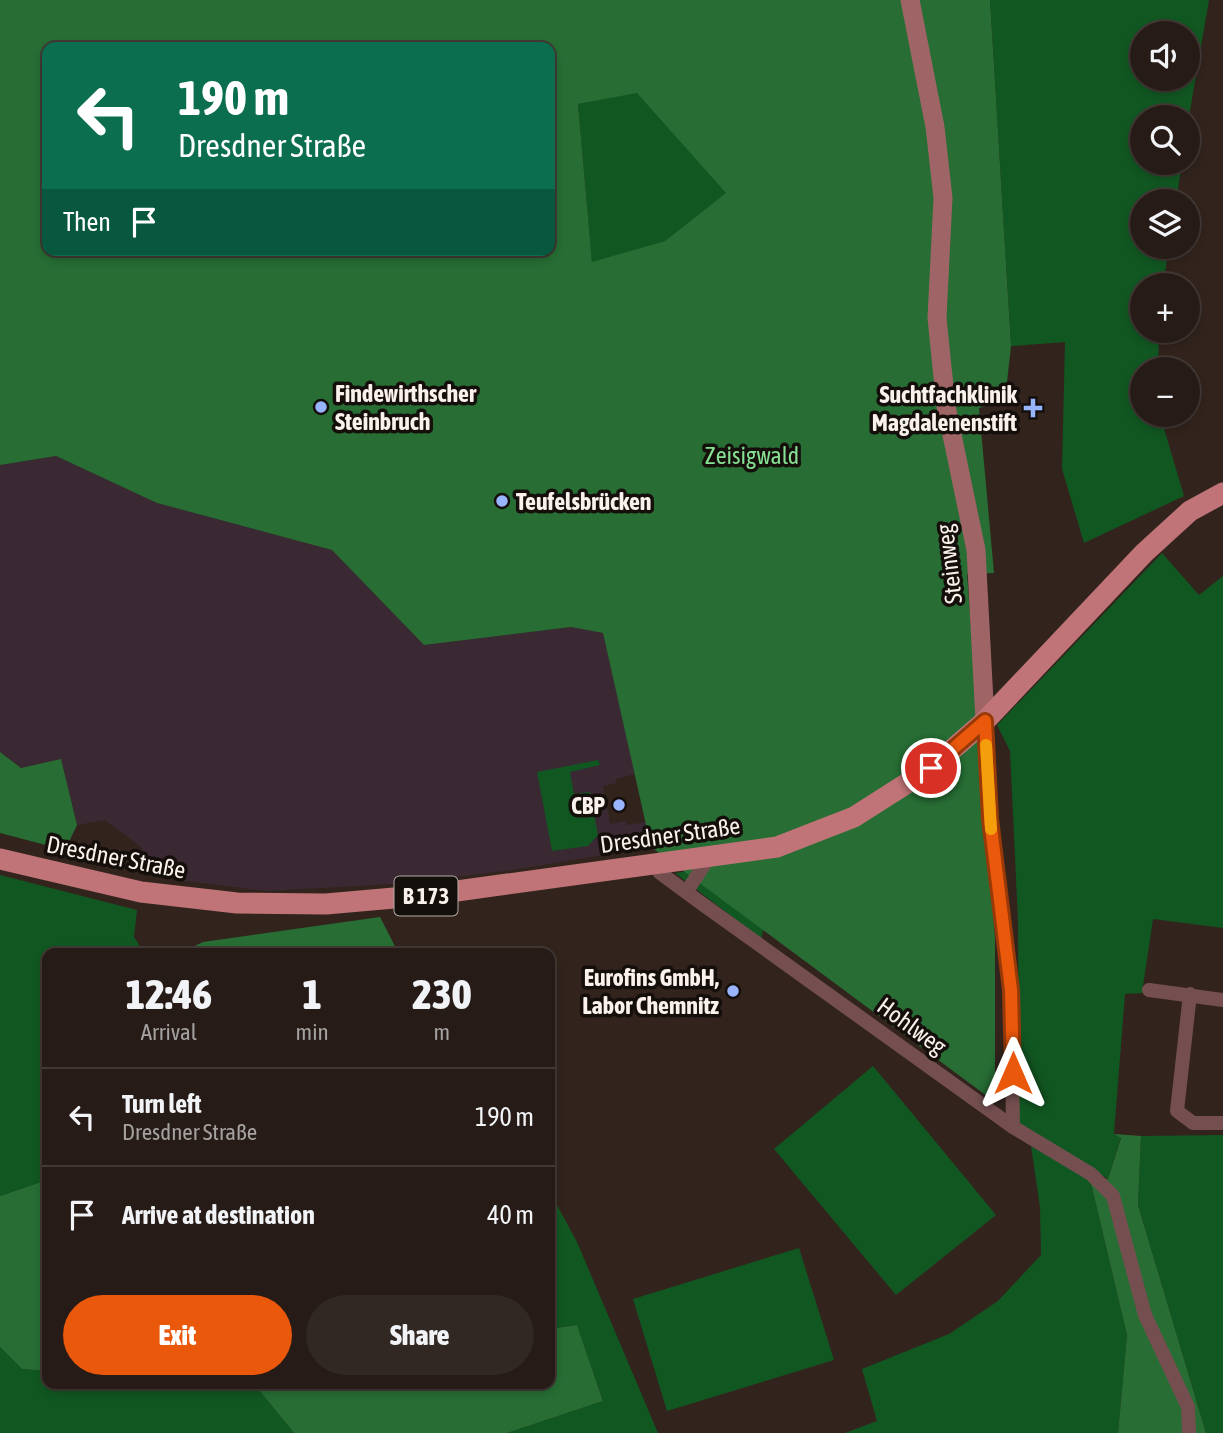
<!DOCTYPE html>
<html lang="en">
<head>
<meta charset="utf-8">
<style>
  :root { --surface:#261b16; --page:#322823; --text:#f1f3f6; --muted:#a4a1a1; --line:#423935; --accent:#ea580c }
  body { margin:0; font-family:"Asap Condensed",sans-serif; background:var(--page); color:var(--text); height:100vh; display:flex; flex-direction:column; font-size:26px; white-space:nowrap }
  * { box-sizing:border-box; margin:0 }
  p { font-size:23px; color:var(--muted) }
  .icon { flex:none; width:38px; height:38px; fill:none; stroke:currentColor; stroke-width:2; stroke-linecap:round; stroke-linejoin:round }
  .map { position:relative; flex:1; overflow:hidden }
  .drawer { position:absolute; left:42px; top:948px; width:513px; height:441px; display:flex; flex-direction:column; background:var(--surface); border-radius:14px; box-shadow:0 4px 10px #0003,0 0 0 2px var(--line) }
  .drawer>* { flex:none }
  .banner { position:absolute; left:42px; top:42px; width:513px; height:214px; border-radius:14px; box-shadow:0 4px 10px #0003,0 0 0 2px var(--line); background:#0b6e4f; color:#fff; overflow:hidden }
  .fabs { position:absolute; left:1130px; top:21px; display:grid; gap:14px }
  .fabs a { display:grid; place-items:center; width:70px; height:70px; border-radius:50%; background:var(--surface); box-shadow:0 4px 10px #0003,0 0 0 2px var(--line); font-size:35px }
  .pin { position:absolute; display:grid; place-items:center; width:60px; height:60px; color:#fff; margin:-30px; border:4px solid #fff; border-radius:50%; box-shadow:0 2px 7px #0007 }
  .me { position:absolute; width:77px; margin:-38px; rotate:0deg; stroke-linejoin:round; filter:drop-shadow(0 0 5px #0008) }
  .turn { display:flex; align-items:center; gap:24px; height:147px; padding:0 21px; font-size:32px }
  .turn .icon { width:91px; height:91px; stroke-width:2.5 }
  .turn b { display:block; font-size:49px; line-height:60px }
  .then { display:flex; align-items:center; height:66px; padding:0 21px; background:#0003; gap:14px; font-size:26px }
  .eta { display:flex; justify-content:space-evenly; align-items:center; height:119px; text-align:center }
  .eta b { font-size:42px; font-weight:800; line-height:49px }
  .button { display:flex; gap:14px; margin-top:auto; padding:14px 21px }
  .button a { flex:1; height:80px; border-radius:42px; background:var(--accent); color:#fff; font-size:28px; font-weight:800; line-height:80px; text-align:center }
  .button a+a { background:var(--page); color:var(--text) }
  ul { padding:0; list-style:none }
  li { display:flex; align-items:center; gap:21px; height:98px; padding:0 21px; border-top:2px solid var(--line) }
  li div { flex:1 }
  li b { display:block; font-size:26px }
  li em { font-style:normal }
  .map>svg:first-child { display:block }
  .commercial { fill:#3a2933 }
  .green { fill:#115722; fill-rule:evenodd }
  .forest { fill:#276d34; fill-rule:evenodd }
  .lines { fill:none; stroke-linecap:round; stroke-linejoin:round }
  .street { stroke:#754f50; stroke-width:14 }
  .secondary { stroke:#9f6466; stroke-width:19 }
  .primary { stroke:#c07477; stroke-width:21 }
  .route-casing { stroke:#983908; stroke-width:18 }
  .route { stroke:#ea580c; stroke-width:12 }
  .slow { stroke:#f59e0b; stroke-width:12 }
  .poi-dot { fill:#99b5fd; stroke:#150f0c; stroke-width:2.5 }
  .labels { text-anchor:middle; dominant-baseline:central; stroke-width:7; stroke-linejoin:round; paint-order:stroke }
  .shield { fill:#150f0c; stroke:#b5aca9; stroke-width:2 }
  .shield-label { font-size:23px; font-weight:bold; fill:#faf0ec }
  .poi-label { font-size:24px; font-weight:bold; fill:#faf0ec; stroke:#150f0c; text-anchor:end }
  .park-label { font-size:24px; fill:#85e191; stroke:#150f0c }
  .street-label { font-size:24px; fill:#faf0ec; stroke:#150f0c }
</style>
</head>
<body>
<div class="map">
<svg width="1223" height="1433" viewBox="0 0 1223 1433">
  <rect width="100%" height="100%" fill="#32241d"/>
  <polygon class="commercial" points="56,456 157,503 332,550 424,645 571,627 603,633 635,774 616,779 616,783 603,786 610,824 626,821 627,825 646,822 651,847 512,870 410,883 266,891 154,877 141,847 105,820 77,825 61,760 21,768 0,752 0,465"/>
  <g class="green">
    <path d="M 990,0 L 1209,0 L 1188,122 L 1188,117 L 1143,117 L 1143,163 L 1182,163 L 1176,201 L 1143,201 L 1143,247 L 1169,247 L 1163,285 L 1143,285 L 1143,331 L 1159,331 L 1158,369 L 1143,369 L 1143,415 L 1160,415 L 1184,496 L 1084,543 L 1062,469 L 1065,342 L 1011,346 ZM 1143,33 L 1188,33 L 1188,79 L 1143,79 Z"/>
    <polygon points="637,92 727,193 665,241 592,263 578,104"/>
    <polygon points="1162,553 1199,595 1223,576 1223,928 1153,919 1142,993 1125,994 1114,1134 1121,1137 1108,1179 1019,1125 1018,920 1010,751 997,725"/>
    <polygon points="598,760 600,765 570,772 574,794 590,792 598,835 588,846 552,851 537,772"/>
    <polygon points="781,857 761,939 675,873"/>
    <polygon points="0,875 137,910 134,937 145,954 47,954 47,1180 0,1196"/>
    <polygon points="873,1066 996,1215 896,1295 774,1149"/>
    <polygon points="1223,1135 1223,1433 1206,1433 1138,1205 1141,1136"/>
    <polygon points="1031,1146 1090,1179 1127,1335 1118,1433 845,1433 877,1421 862,1369 949,1334 998,1301 1041,1255 1040,1207"/>
    <polygon points="550,1192 577,1242 658,1433 507,1433 603,1401 577,1325 550,1329"/>
    <polygon points="799,1248 834,1360 667,1411 633,1299"/>
    <polygon points="0,1347 22,1369 47,1371 47,1384 144,1384 148,1390 177,1384 254,1384 294,1433 0,1433"/>
  </g>
  <g class="forest">
    <path d="M 0,0 L 990,0 L 1011,346 L 1005,400 L 979,408 L 994,573 L 967,574 L 995,938 L 995,1102 L 651,847 L 603,633 L 571,627 L 424,645 L 332,550 L 157,503 L 56,456 L 0,465 ZM 47,47 L 550,47 L 550,250 L 47,250 ZM 637,93 L 726,193 L 665,241 L 592,262 L 578,104 Z"/>
    <polygon points="0,752 21,768 61,759 77,825 65,850 0,833"/>
    <polygon points="380,917 399,954 178,954 203,942"/>
    <polygon points="1114,1134 1141,1136 1138,1205 1206,1433 1118,1433 1127,1335 1090,1179 1108,1179 1121,1138"/>
    <polygon points="47,1180 47,1371 22,1369 0,1347 0,1196"/>
    <polygon points="577,1325 603,1401 507,1433 294,1433 254,1384 550,1384 550,1329"/>
  </g>
  <g class="lines">
    <g class="street">
      <polyline points="985,721 990,819 1011,990 1013,1127"/>
      <polyline points="658,863 659,872 701,903 1013,1127 1091,1174 1113,1196 1145,1315 1188,1407 1189,1433"/>
      <polyline points="687,891 710,856"/>
      <polyline points="1149,990 1223,1000"/>
      <polyline points="1190,994 1177,1111 1193,1123 1223,1123"/>
    </g>
    <polyline class="secondary" points="910,0 935,127 943,198 937,318 946,406 976,550 985,721"/>
    <polyline class="primary" points="0,859 141,892 237,903 326,904 428,895 777,847 854,817 931,768 985,721 1144,553 1190,511 1223,493"/>
  </g>
  <g class="lines">
    <g class="route-casing">
      <polyline id="route" points="931,768 985,721 990,819 1011,990 1013,1073"/>
    </g>
    <use href="#route" class="route"/>
    <polyline class="slow" points="986,745 991,829"/>
  </g>
  <g class="poi-dot">
    <circle cx="321" cy="407" r="7"/>
    <path d="M1029.5 397.5h7v7h7v7h-7v7h-7v-7h-7v-7h7z"/>
    <circle cx="502" cy="501" r="7"/>
    <circle cx="619" cy="805" r="7"/>
    <circle cx="733" cy="991" r="7"/>
  </g>
  <g class="labels">
    <rect class="shield" x="394.5" y="876.5" width="63" height="39" rx="5"/>
    <g class="shield-label">
      <text x="426" y="896">B 173</text>
    </g>
    <g class="poi-label">
      <text x="335" y="393" text-anchor="start">Findewirthscher<tspan x="335" dy="28">Steinbruch</tspan></text>
      <text x="1017" y="394">Suchtfachklinik<tspan x="1017" dy="28">Magdalenenstift</tspan></text>
      <text x="516" y="501" text-anchor="start">Teufelsbrücken</text>
      <text x="605" y="805">CBP</text>
      <text x="719" y="977">Eurofins GmbH,<tspan x="719" dy="28">Labor Chemnitz</tspan></text>
    </g>
    <g class="park-label">
      <text x="752" y="455">Zeisigwald</text>
    </g>
    <g class="street-label">
      <text transform="translate(949 564) rotate(-97)">Steinweg</text>
      <text transform="translate(670 835) rotate(-8)">Dresdner Straße</text>
      <text transform="translate(116 857) rotate(11)">Dresdner Straße</text>
      <text transform="translate(912 1026) rotate(36)">Hohlweg</text>
    </g>
  </g>
</svg>
<div class="fabs">
<a><svg class="icon" aria-label="sound" viewBox="0 0 24 24"><path d="M4 9h4l5-4v14l-5-4H4zM17 9q2 3 0 6"/></svg></a>
<a><svg class="icon" aria-label="search" viewBox="0 0 24 24"><circle cx="10" cy="10" r="6"/><path d="M15 15l6 6"/></svg></a>
<a><svg class="icon" aria-label="layers" viewBox="0 0 24 24"><path d="M12 4l9 5-9 5-9-5zM3 14l9 5 9-5"/></svg></a>
<a>+</a>
<a>−</a>
</div>
<div class="pin" style="left:931px;top:768px;background:#d93025"><svg class="icon" aria-label="arrive" viewBox="0 0 24 24"><path d="M6 21V4h12l-3 4 3 4H6"/></svg></div>
<svg class="me" style="left:1013px;top:1073px" viewBox="-20 -20 40 40"><path d="M0-17L14 15 0 8-14 15z" fill="#ea580c" stroke="#fff" stroke-width="4"/></svg>
<div class="banner">
<div class="turn"><svg class="icon" aria-label="left" viewBox="0 0 24 24"><path d="M17 20v-9H6M10 6l-5 5 5 5"/></svg><div><b>190 m</b>Dresdner Straße</div></div>
<div class="then">Then<svg class="icon" aria-label="arrive" viewBox="0 0 24 24"><path d="M6 21V4h12l-3 4 3 4H6"/></svg></div>
</div>
<section class="drawer">
<div class="eta">
<div><b>12:46</b><p>Arrival</p></div>
<div><b>1</b><p>min</p></div>
<div><b>230</b><p>m</p></div>
</div>
<ul>
<li><svg class="icon" aria-label="left" viewBox="0 0 24 24"><path d="M17 20v-9H6M10 6l-5 5 5 5"/></svg><div><b>Turn left</b><p>Dresdner Straße</p></div><em>190 m</em></li>
<li><svg class="icon" aria-label="arrive" viewBox="0 0 24 24"><path d="M6 21V4h12l-3 4 3 4H6"/></svg><div><b>Arrive at destination</b></div><em>40 m</em></li>
</ul>
<div class="button"><a>Exit</a><a>Share</a></div>
</section>
</div>
</body>
</html>
